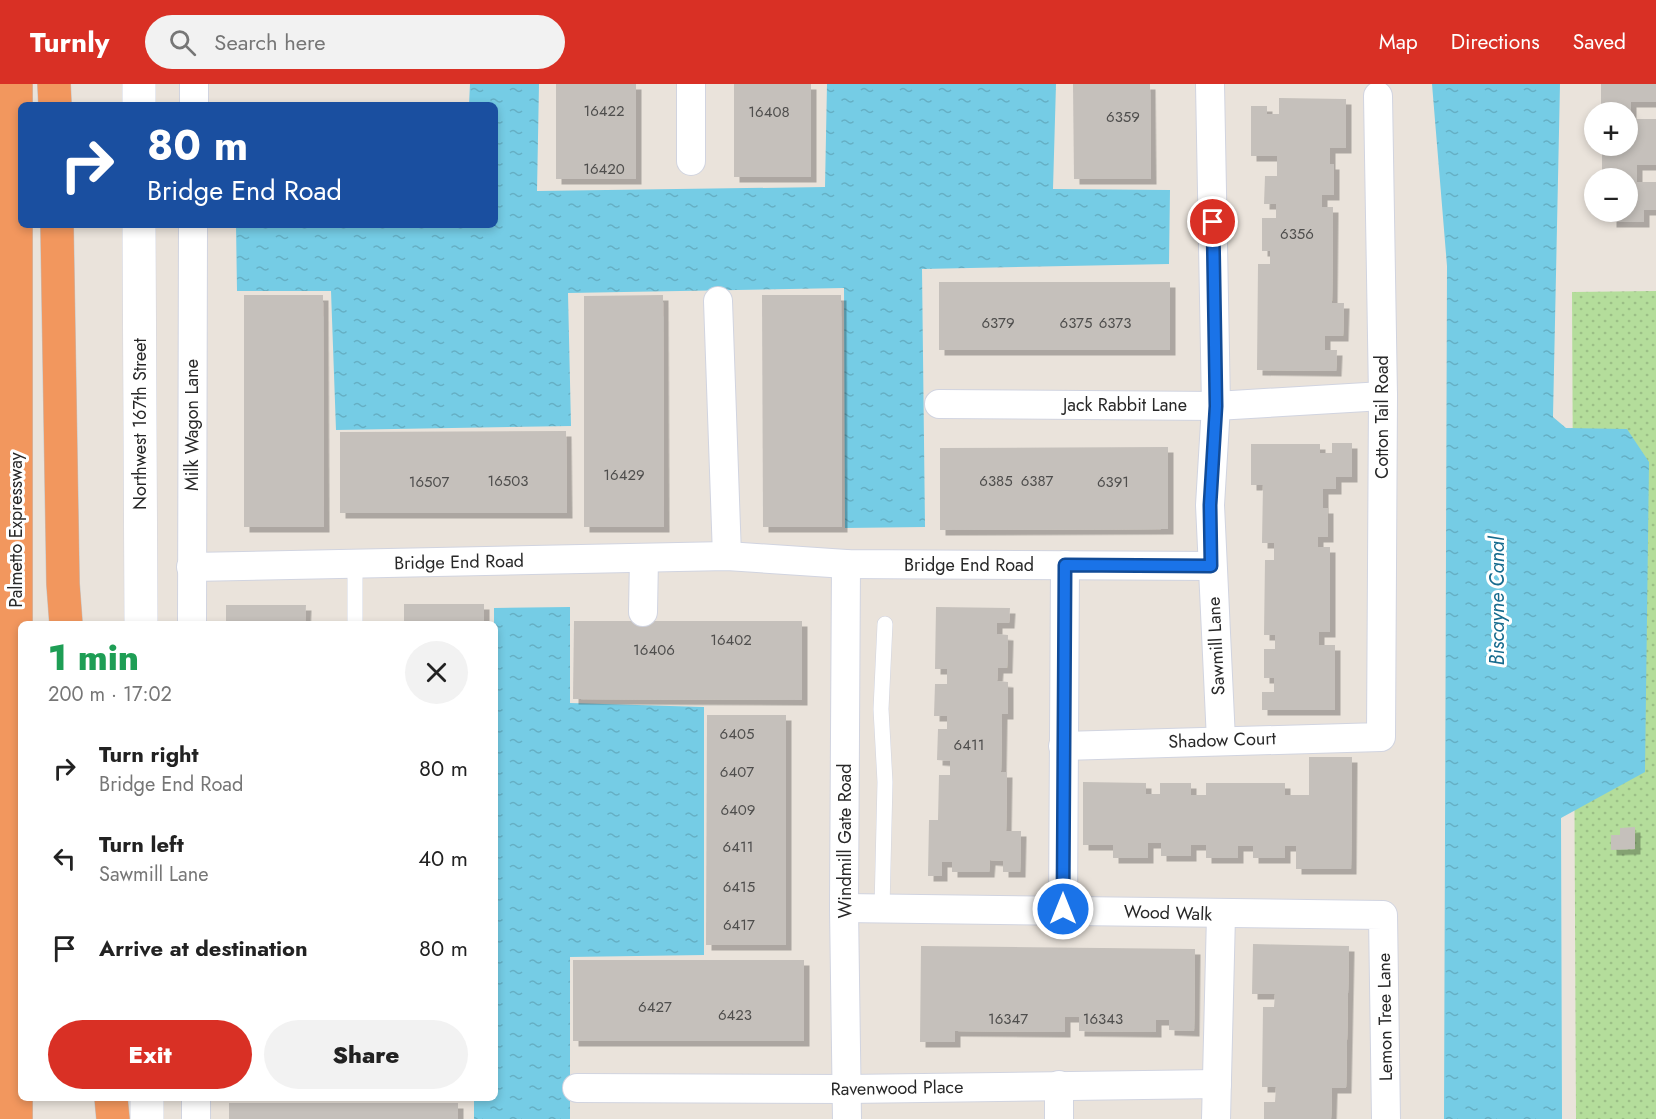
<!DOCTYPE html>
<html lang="en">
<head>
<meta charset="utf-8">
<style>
  :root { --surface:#fff; --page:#f2f2f2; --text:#222; --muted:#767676; --accent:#d93025 }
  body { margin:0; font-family:Jost,sans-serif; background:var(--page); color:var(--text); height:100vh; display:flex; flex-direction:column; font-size:22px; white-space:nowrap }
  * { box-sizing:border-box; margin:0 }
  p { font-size:20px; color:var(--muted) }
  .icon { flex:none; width:33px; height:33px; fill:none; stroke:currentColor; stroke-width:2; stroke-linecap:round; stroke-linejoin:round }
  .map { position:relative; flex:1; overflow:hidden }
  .panel { position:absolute; left:18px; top:537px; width:480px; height:480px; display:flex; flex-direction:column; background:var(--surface); border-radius:9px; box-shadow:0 3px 9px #0003 }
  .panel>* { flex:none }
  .banner { position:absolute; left:18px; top:18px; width:480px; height:126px; border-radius:9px; box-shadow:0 3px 9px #0003; background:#1a4fa0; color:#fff; overflow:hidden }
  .buttons { position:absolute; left:1584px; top:18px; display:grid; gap:12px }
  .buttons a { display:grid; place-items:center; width:54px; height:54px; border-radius:50%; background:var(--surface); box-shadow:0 3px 9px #0003; font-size:30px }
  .pin { position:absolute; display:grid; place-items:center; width:51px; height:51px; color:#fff; margin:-26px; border:3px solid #fff; border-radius:50%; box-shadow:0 2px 6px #0007 }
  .me { position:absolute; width:66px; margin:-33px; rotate:0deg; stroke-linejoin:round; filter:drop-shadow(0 0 4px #0008) }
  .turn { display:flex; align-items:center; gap:21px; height:126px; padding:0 30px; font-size:27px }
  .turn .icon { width:78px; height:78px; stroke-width:2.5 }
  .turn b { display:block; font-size:42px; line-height:51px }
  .round { display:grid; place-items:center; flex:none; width:63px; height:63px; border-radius:32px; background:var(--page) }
  .overview { display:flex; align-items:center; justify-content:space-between; height:102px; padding:0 30px }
  h1 { font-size:36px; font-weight:800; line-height:45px; color:#1e9e55 }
  .action { display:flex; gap:12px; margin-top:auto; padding:12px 30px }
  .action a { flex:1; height:69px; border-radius:36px; background:var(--accent); color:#fff; font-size:24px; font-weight:800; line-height:69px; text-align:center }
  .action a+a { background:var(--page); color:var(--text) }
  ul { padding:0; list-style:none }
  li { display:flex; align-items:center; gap:18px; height:90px; padding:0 30px }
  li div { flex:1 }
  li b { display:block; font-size:22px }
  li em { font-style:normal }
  header { display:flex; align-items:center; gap:36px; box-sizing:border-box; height:84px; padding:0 30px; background:var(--accent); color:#fff }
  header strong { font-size:28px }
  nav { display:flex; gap:33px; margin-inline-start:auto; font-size:21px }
  .search { width:420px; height:54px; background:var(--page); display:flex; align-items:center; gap:15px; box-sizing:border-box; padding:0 21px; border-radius:33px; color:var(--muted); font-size:22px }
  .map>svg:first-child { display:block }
  .green { fill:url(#green-dots) }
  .water { fill:url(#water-ripples) }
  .building { fill:#c5c0bb; filter:url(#shadow) }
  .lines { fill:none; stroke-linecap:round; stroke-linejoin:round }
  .service-casing { stroke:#d1d4e0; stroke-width:16 }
  .minor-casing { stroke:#d1d4e0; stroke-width:30 }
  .tertiary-casing { stroke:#d1d4e0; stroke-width:34 }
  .motorway-casing { stroke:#c3c3c3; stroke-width:34 }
  .service { stroke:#fff; stroke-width:15 }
  .minor { stroke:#fff; stroke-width:28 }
  .tertiary { stroke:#fff; stroke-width:33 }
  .motorway { stroke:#f2975e; stroke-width:33 }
  .route-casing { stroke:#114b97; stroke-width:15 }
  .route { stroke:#1a73e8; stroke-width:10 }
  .labels { text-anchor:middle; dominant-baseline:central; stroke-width:6; stroke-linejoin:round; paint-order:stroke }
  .number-label { font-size:15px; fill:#4f4e4d }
  .street-label { font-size:18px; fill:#282828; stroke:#fff }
  .water-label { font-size:20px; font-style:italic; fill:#176b8e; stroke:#fff }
</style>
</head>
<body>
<header>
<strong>Turnly</strong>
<div class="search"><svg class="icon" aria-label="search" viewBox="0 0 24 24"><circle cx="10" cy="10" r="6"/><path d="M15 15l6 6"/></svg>Search here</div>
<nav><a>Map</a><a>Directions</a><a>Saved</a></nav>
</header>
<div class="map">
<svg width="1656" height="1035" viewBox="0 0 1656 1035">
  <defs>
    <pattern id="green-dots" width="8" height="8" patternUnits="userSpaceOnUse" patternTransform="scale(1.5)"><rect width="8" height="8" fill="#b4dd9b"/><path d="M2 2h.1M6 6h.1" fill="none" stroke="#9bbe86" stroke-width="1.8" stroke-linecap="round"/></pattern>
    <pattern id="water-ripples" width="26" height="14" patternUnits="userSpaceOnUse" patternTransform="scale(1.5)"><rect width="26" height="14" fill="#75cce5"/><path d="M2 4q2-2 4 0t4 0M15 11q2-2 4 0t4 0" fill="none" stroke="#65afc4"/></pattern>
    <filter id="shadow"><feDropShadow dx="5.5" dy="5.5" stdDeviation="0" flood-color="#0004"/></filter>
  </defs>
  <rect width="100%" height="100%" fill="#eae3db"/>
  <polygon class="green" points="1656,207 1656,1035 1576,1035 1572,208"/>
  <g class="water">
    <polygon points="470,0 539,0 537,107 825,103 827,0 1056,0 1053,105 1170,106 1169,180 922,185 925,443 845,444 844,204 568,209 571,342 336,346 331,207 237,207 236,141 495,141 495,21 469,21"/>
    <polygon points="1432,0 1560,0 1553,333 1566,344 1627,345 1649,378 1645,688 1561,734 1562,1035 1444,1035 1447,182"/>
    <polygon points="570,523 570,619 704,623 704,871 570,873 570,1035 474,1035 474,1014 495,1014 494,524"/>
  </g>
  <g class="building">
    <rect x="556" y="0" width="80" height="95"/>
    <rect x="734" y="0" width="77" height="93"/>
    <polygon points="1073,0 1150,0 1151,95 1074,95"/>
    <polygon points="1601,0 1656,0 1656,18 1631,18 1631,35 1656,35 1656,81 1637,81 1637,98 1656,98 1656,126 1644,126 1644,138 1611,138 1611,130 1602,130 1602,128 1628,128 1628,94 1602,94 1602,62 1628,62 1628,28 1601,28"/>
    <polygon points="1279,14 1346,15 1346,64 1330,64 1330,80 1334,80 1334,111 1322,111 1322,123 1333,123 1332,219 1344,219 1343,252 1325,252 1325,266 1337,266 1336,287 1257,286 1258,180 1270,180 1270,167 1262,167 1262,134 1276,134 1276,120 1264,120 1265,92 1277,92 1277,72 1251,72 1251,22 1267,22 1267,30 1279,30"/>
    <rect x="939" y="198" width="231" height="68"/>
    <polygon points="244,211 323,211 324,443 244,443"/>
    <polygon points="663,211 664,443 584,443 584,212"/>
    <polygon points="762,211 841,211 842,443 763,443"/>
    <polygon points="566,347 567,429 340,429 340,348"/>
    <polygon points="1332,359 1352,359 1352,393 1336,393 1336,405 1323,405 1323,424 1328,424 1328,453 1318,453 1318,463 1330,463 1330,548 1319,548 1319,561 1335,561 1335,626 1262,626 1262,608 1274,608 1274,594 1264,594 1264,565 1275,565 1275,551 1264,551 1265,476 1274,476 1274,459 1262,459 1263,401 1251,401 1251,360 1320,360 1320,369 1332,369"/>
    <polygon points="1168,363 1168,445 940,446 940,364"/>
    <rect x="404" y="520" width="80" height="20"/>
    <polygon points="226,521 306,521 305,540 226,540"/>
    <polygon points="936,523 1010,524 1009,539 997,539 997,550 1008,551 1007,584 998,584 997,597 1008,598 1008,630 1002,630 1001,688 1007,688 1006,747 1021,747 1020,788 1003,788 1003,777 990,776 989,788 952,788 952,778 942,778 942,792 928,792 929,736 938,736 939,691 950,691 950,677 937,676 938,645 947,645 947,632 934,632 935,600 947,600 947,585 935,585"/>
    <polygon points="574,537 802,537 802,616 573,615"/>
    <polygon points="707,631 786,631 786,861 706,861"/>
    <polygon points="1309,673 1352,673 1351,785 1296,785 1296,762 1285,762 1285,774 1253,774 1253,762 1238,762 1238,774 1206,774 1206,761 1191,761 1191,772 1161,772 1161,759 1148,759 1148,774 1113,774 1113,761 1083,761 1083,698 1146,699 1146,710 1160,710 1160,699 1191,699 1191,711 1206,711 1206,699 1285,699 1285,711 1309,711"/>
    <polygon points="1635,743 1635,765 1611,766 1611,751 1620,751 1620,744"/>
    <polygon points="1253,860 1349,862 1346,1004 1332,1004 1331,1035 1264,1035 1264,1018 1275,1018 1276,1003 1262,1003 1263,923 1274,923 1275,910 1252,910"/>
    <polygon points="921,862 1195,865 1194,947 1169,946 1169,936 1156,936 1156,948 1079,947 1079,933 1065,933 1065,948 955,947 955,958 920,958"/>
    <rect x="573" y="876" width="231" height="81"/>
    <rect x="229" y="1019" width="229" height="16"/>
  </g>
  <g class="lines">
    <g class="service-casing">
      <g id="service">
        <polyline points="355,480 355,540"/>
        <polyline points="882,824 885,698 881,625 885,540"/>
      </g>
    </g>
    <g class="minor-casing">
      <g id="minor">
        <polyline points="691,0 691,77"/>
        <polyline points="1210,0 1216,322 1210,421 1221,656"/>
        <polyline points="194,21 194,0"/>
        <polyline points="718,217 727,472"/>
        <polyline points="939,320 1216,322 1383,312"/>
        <polyline points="846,480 844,824 847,1035"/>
        <polyline points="191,483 727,472 846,480 1211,482"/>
        <polyline points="643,528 644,474"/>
        <polyline points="192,540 193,141"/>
        <polyline points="1063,662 1381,653 1383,312 1378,12"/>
        <polyline points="844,824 1383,831 1386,1035"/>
        <polyline points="1063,825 1065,481"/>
        <polyline points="1059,1001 1059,1035"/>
        <polyline points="577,1004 847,1005 1217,1000"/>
        <polyline points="196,1014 196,1035"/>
        <polyline points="1216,1035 1221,831"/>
      </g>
    </g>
    <g class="tertiary-casing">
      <g id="tertiary">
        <polyline points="139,21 139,0"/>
        <polyline points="139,141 141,540"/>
        <polyline points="147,1014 147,1035"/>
      </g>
    </g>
    <g class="motorway-casing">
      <g id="motorway">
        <polyline points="54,0 55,21"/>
        <polyline points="57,141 63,500 66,540"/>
        <polyline points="111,1014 113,1035"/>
        <polyline points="16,1035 16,0"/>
      </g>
    </g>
    <use href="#service" class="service"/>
    <use href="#minor" class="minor"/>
    <use href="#tertiary" class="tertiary"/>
    <use href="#motorway" class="motorway"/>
  </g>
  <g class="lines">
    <g class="route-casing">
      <polyline id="route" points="1063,825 1065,481 1211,482 1210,421 1216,322 1213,138"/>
    </g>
    <use href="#route" class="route"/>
  </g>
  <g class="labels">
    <g class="number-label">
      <text x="604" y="27">16422</text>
      <text x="769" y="28">16408</text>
      <text x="1123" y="33">6359</text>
      <text x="604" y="85">16420</text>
      <text x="1297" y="150">6356</text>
      <text x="998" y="239">6379</text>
      <text x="1076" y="239">6375</text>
      <text x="1115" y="239">6373</text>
      <text x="624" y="391">16429</text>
      <text x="508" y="397">16503</text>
      <text x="996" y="397">6385</text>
      <text x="1037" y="397">6387</text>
      <text x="429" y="398">16507</text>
      <text x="1113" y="398">6391</text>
      <text x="731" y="556">16402</text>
      <text x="654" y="566">16406</text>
      <text x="737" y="650">6405</text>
      <text x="969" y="661">6411</text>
      <text x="737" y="688">6407</text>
      <text x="738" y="726">6409</text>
      <text x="738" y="763">6411</text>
      <text x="739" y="803">6415</text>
      <text x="739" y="841">6417</text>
      <text x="655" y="923">6427</text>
      <text x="735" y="931">6423</text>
      <text x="1008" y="935">16347</text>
      <text x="1103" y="935">16343</text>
    </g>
    <g class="street-label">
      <text x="1125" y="321">Jack Rabbit Lane</text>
      <text transform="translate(1382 333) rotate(-90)">Cotton Tail Road</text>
      <text transform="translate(140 340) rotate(-90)">Northwest 167th Street</text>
      <text transform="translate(192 341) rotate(-90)">Milk Wagon Lane</text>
      <text transform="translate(16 446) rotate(-90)">Palmetto Expressway</text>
      <text transform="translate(459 478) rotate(-1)">Bridge End Road</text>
      <text x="969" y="481">Bridge End Road</text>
      <text transform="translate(1216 562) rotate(-93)">Sawmill Lane</text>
      <text transform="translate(1222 656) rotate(-2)">Shadow Court</text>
      <text transform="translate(845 757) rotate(-90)">Windmill Gate Road</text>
      <text transform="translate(1168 829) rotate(2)">Wood Walk</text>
      <text transform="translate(1385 933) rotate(-91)">Lemon Tree Lane</text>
      <text transform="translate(897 1004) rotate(-1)">Ravenwood Place</text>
    </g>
    <g class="water-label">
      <text transform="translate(1497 517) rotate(-90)">Biscayne Canal</text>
    </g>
  </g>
</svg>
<div class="buttons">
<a>+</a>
<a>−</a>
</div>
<div class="pin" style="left:1213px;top:138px;background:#d93025"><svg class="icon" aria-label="arrive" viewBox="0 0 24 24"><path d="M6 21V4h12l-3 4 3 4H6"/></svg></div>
<svg class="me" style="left:1063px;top:825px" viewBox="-20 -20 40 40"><circle r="17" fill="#1a73e8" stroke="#fff" stroke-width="3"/><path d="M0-11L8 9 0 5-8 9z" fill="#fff"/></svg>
<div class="banner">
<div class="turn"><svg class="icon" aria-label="right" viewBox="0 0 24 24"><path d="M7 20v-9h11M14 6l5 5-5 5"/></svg><div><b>80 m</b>Bridge End Road</div></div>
</div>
<section class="panel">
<div class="overview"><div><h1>1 min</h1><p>200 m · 17:02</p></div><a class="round"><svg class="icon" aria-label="close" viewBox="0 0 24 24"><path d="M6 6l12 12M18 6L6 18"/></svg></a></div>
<ul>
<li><svg class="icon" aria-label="right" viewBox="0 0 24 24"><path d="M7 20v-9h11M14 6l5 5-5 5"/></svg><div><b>Turn right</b><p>Bridge End Road</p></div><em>80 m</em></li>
<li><svg class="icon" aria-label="left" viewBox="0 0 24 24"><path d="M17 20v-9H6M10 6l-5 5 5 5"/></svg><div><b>Turn left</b><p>Sawmill Lane</p></div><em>40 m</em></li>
<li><svg class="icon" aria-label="arrive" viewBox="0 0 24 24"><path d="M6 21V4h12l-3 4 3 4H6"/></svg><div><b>Arrive at destination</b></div><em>80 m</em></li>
</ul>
<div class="action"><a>Exit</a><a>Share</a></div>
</section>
</div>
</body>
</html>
